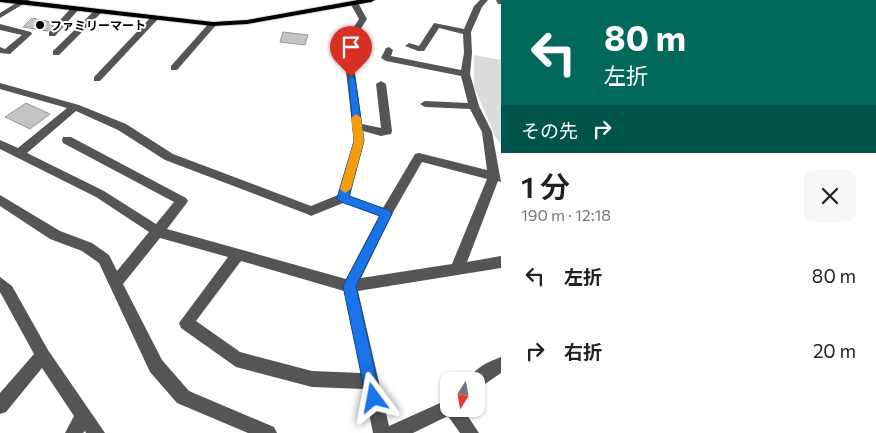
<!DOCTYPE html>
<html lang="ja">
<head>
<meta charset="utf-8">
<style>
  :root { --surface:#fff; --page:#f6f6f6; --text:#202124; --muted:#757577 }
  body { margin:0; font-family:Commissioner,"Noto Sans JP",sans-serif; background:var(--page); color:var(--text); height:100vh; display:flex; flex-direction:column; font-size:19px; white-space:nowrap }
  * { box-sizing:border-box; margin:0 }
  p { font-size:16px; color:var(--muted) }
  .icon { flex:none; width:28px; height:28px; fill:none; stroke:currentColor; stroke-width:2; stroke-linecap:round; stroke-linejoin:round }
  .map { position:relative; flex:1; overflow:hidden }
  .sheet { display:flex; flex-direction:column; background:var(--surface); width:375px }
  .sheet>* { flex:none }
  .banner { background:#00695c; color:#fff; overflow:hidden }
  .needle { width:32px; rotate:191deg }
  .fabs { position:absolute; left:440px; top:372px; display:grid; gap:10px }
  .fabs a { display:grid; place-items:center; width:45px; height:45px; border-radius:10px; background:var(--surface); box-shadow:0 1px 4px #0004; font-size:25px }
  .pin { position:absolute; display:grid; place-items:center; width:42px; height:42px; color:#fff; margin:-51px -21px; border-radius:50% 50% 50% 0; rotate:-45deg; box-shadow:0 0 5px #0007 }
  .pin .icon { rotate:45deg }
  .me { position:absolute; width:55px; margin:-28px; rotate:347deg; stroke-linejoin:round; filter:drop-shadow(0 0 4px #0008) }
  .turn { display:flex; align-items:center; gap:18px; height:105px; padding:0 20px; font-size:22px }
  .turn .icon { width:65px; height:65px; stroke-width:2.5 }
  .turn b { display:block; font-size:35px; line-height:42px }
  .then { display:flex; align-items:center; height:48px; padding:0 20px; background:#0003; gap:10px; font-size:19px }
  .round { display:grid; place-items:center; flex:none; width:52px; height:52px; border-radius:10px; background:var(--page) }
  .headline { display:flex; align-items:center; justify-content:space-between; height:85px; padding:0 20px }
  h1 { font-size:30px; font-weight:600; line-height:38px }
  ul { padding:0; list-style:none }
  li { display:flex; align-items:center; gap:15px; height:75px; padding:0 20px }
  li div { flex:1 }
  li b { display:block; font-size:19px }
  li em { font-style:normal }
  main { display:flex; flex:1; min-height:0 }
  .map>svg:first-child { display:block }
  .green { fill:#dcdcdc }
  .building { fill:#c4c4c4; stroke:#999 }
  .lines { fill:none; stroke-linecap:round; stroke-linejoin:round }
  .major-casing { stroke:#dbdbdb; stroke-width:2 }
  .minor { fill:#555; fill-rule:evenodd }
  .major { fill:#000; fill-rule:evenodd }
  .route { fill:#1a73e8; stroke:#114b97 }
  .slow { fill:#f59e0b }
  .poi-dot { fill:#000; stroke:#fff; stroke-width:2 }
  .labels { text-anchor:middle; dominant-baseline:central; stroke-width:4; stroke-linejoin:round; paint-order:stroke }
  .far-poi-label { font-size:12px; font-weight:bold; fill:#000; stroke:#fff; text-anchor:start }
</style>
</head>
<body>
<main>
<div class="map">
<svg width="501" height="433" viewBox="0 0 501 433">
  <rect width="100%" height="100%" fill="#fff"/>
  <polygon class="green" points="474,55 501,60 501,144 495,136 474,87"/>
  <g class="building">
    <polygon points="32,18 56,23 48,31 23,27"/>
    <polygon points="283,32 308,35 305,45 280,42"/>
    <polygon points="26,103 50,114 30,129 5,117"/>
  </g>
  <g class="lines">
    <g class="major-casing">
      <polygon id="major" points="0,0 21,0 213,22 247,20 358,0 375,0 371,2 247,24 213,26 0,2"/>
    </g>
    <g class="minor">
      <polygon points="21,0 30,0 0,18 0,13"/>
      <path d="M 480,0 L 488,0 L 482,7 L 471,32 L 472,53 L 470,74 L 479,106 L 492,132 L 501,182 L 498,181 L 467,262 L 501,256 L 501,268 L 358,291 L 389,426 L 449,399 L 449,409 L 463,409 L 479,433 L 460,433 L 448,416 L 413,433 L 373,433 L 364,389 L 312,387 L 236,367 L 181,328 L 179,323 L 228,257 L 160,238 L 123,284 L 162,360 L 189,391 L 274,427 L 277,433 L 248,433 L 177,403 L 150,372 L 99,263 L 82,251 L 50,239 L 0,206 L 0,195 L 60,231 L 92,243 L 109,255 L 117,271 L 149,232 L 96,197 L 0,149 L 0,140 L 18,148 L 67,108 L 0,89 L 0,83 L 79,105 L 126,124 L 173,154 L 311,206 L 338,195 L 354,141 L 343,44 L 359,19 L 350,3 L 354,1 L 357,1 L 367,19 L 351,44 L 362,124 L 381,128 L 376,84 L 381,81 L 386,84 L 392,131 L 391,134 L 381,136 L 363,131 L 364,141 L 350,196 L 383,208 L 415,154 L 419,153 L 487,170 L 482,132 L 470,109 L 425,107 L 420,104 L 425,101 L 468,103 L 461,76 L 386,61 L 381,58 L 386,48 L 389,47 L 393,50 L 391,56 L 461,70 L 464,53 L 463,34 L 439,28 L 424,51 L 418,51 L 405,46 L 409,43 L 419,46 L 434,23 L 464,29 L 474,6 ZM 76,111 L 118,130 L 165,160 L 307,214 L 311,216 L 343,203 L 379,216 L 346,279 L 167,229 L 186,204 L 188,201 L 186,198 L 71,137 L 63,137 L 62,140 L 63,143 L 174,202 L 156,224 L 104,191 L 27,153 ZM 422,162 L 487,179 L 452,264 L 361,278 L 391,216 ZM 241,261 L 344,291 L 361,373 L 312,371 L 240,352 L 196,321 Z"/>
      <polygon points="496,0 501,0 501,4 498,4"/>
      <polygon points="73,6 80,8 55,36 49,36 49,32"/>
      <polygon points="96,9 103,11 59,55 53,55 53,51"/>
      <polygon points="152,16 159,18 100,81 94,81 94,77"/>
      <polygon points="210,22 217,24 177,70 171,70 171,66"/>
      <polygon points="0,24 31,32 32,34 10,54 0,53 0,47 5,49 22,35 0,30"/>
      <polygon points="0,277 12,286 48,350 105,433 86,433 85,431 83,433 65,433 74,416 42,368 6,412 0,414 0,393 34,354 0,292"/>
      <path d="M 501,357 L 501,373 L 476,390 L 476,381 L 468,381 C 474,368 488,362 501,357 Z"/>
    </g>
    <use href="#major" class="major"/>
  </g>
  <polygon class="route" points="348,75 355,77 364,141 349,196 391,211 392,214 356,286 381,398 379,404 374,406 368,404 366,398 343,286 380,216 339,201 337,198 354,141"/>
  <polygon class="slow" points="356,114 361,118 364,141 351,189 345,193 340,189 354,141 351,118"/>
  <circle class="poi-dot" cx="40" cy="25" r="5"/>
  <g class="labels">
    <g class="far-poi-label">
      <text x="50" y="25">ファミリーマート</text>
    </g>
  </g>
</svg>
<div class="fabs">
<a><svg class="needle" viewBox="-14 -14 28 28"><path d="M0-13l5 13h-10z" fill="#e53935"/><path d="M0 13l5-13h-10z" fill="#757577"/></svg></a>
</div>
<div class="pin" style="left:351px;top:77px;background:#d93025"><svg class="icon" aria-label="arrive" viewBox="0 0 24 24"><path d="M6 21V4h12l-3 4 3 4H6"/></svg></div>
<svg class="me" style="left:374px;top:398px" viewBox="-20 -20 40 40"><path d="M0-17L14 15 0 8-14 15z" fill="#1a73e8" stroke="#fff" stroke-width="4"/></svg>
</div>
<section class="sheet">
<div class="banner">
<div class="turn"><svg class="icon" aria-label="left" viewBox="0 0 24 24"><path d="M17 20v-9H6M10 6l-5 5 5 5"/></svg><div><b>80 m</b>左折</div></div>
<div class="then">その先<svg class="icon" aria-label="right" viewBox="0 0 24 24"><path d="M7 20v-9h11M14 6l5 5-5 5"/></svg></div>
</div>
<div class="headline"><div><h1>1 分</h1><p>190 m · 12:18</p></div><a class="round"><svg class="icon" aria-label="close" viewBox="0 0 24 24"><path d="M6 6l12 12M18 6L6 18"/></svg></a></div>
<ul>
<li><svg class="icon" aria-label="left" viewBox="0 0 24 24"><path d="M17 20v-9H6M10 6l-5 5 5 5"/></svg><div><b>左折</b></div><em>80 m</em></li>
<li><svg class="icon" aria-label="right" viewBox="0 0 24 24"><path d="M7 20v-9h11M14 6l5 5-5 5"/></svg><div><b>右折</b></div><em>20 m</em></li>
</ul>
</section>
</main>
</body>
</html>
